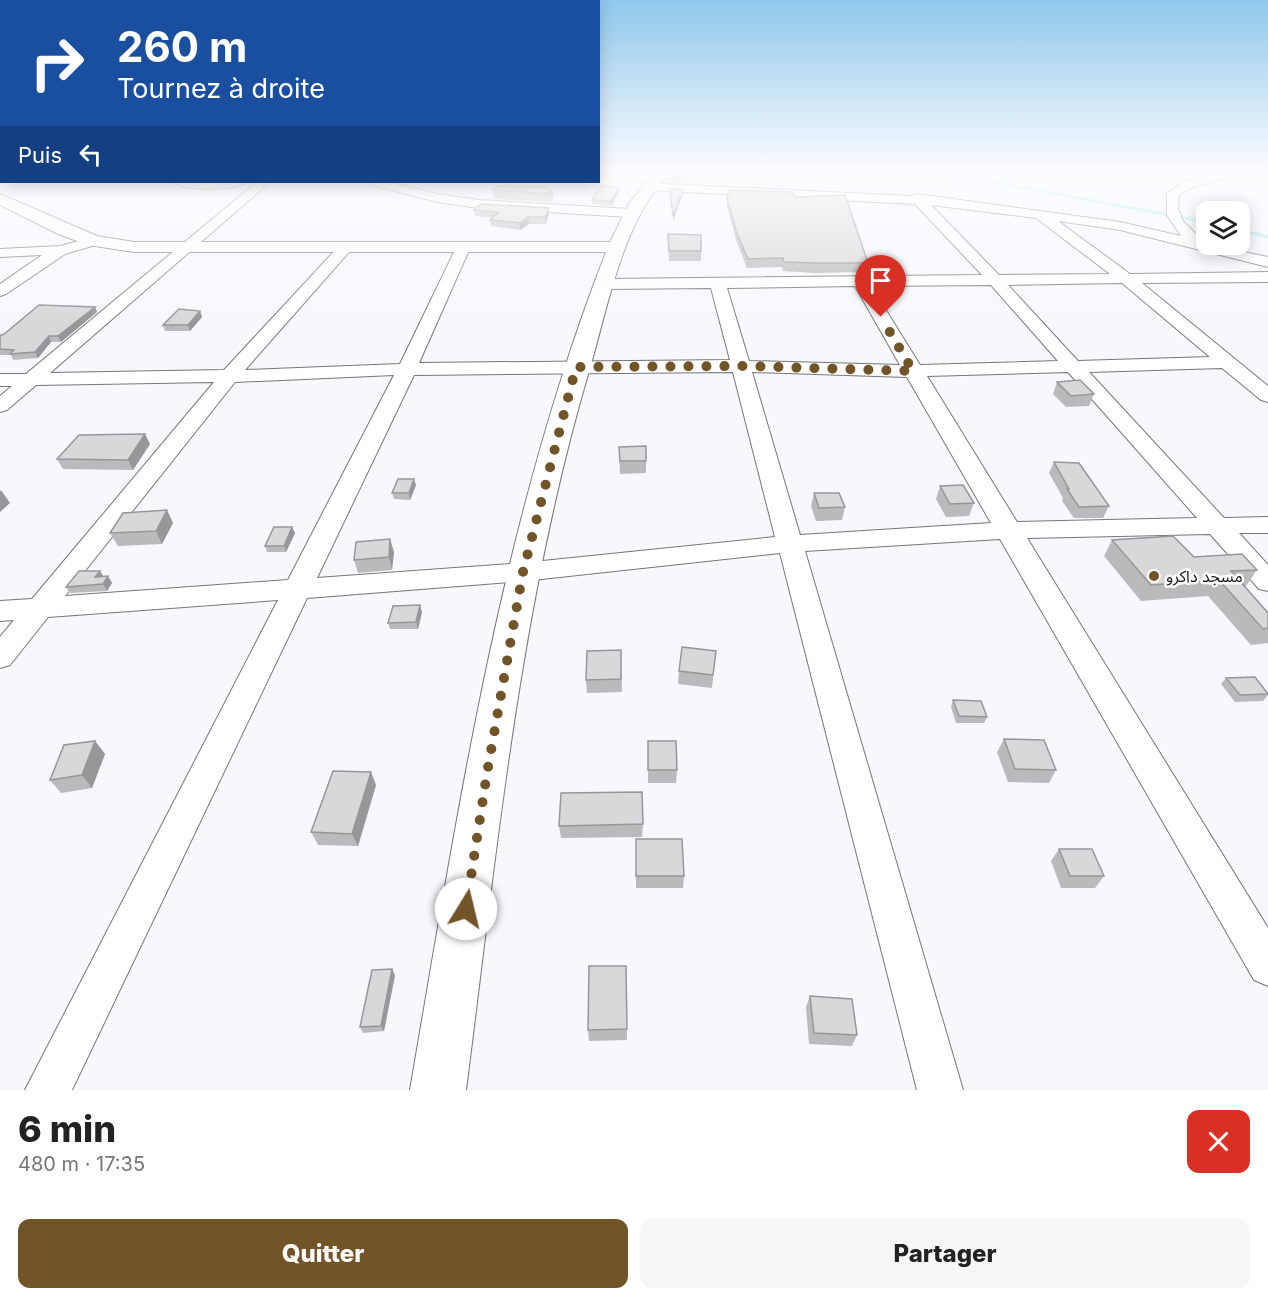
<!DOCTYPE html>
<html lang="fr">
<head>
<meta charset="utf-8">
<style>
  :root { --surface:#fff; --page:#f6f6f6; --text:#222; --muted:#767676; --accent:#715427 }
  body { margin:0; font-family:Inter,"Noto Sans Arabic",sans-serif; background:var(--page); color:var(--text); height:100vh; display:flex; flex-direction:column; font-size:22px; white-space:nowrap }
  * { box-sizing:border-box; margin:0 }
  p { font-size:20px; color:var(--muted) }
  .icon { flex:none; width:33px; height:33px; fill:none; stroke:currentColor; stroke-width:2; stroke-linecap:round; stroke-linejoin:round }
  .map { position:relative; height:1090px; overflow:hidden }
  .details { display:flex; flex-direction:column; background:var(--surface); flex:1 }
  .details>* { flex:none }
  .hud { position:absolute; left:0px; top:0px; width:600px; height:183px; box-shadow:0 3px 15px #0003; background:#1a4fa0; color:#fff; overflow:hidden }
  .controls { position:absolute; left:1196px; top:201px; display:grid; gap:12px }
  .controls a { display:grid; place-items:center; width:54px; height:54px; border-radius:12px; background:var(--surface); box-shadow:0 3px 15px #0003; font-size:30px }
  .pin { position:absolute; display:grid; place-items:center; width:51px; height:51px; color:#fff; margin:-62px -26px; border-radius:50% 50% 50% 0; rotate:-45deg; box-shadow:0 0 6px #0007 }
  .pin .icon { rotate:45deg }
  .me { position:absolute; width:66px; margin:-33px; rotate:9deg; stroke-linejoin:round; filter:drop-shadow(0 0 4px #0008) }
  .turn { display:flex; align-items:center; gap:21px; height:126px; padding:0 18px; font-size:27px }
  .turn .icon { width:78px; height:78px; stroke-width:2.5 }
  .turn b { display:block; font-size:42px; line-height:51px }
  .then { display:flex; align-items:center; height:57px; padding:0 18px; background:#0003; gap:12px; font-size:22px }
  .round { display:grid; place-items:center; flex:none; width:63px; height:63px; border-radius:12px; background:var(--page) }
  .head { display:flex; align-items:center; justify-content:space-between; height:102px; padding:0 18px }
  h1 { font-size:36px; font-weight:800; line-height:45px }
  .action { display:flex; gap:12px; margin-top:auto; padding:12px 18px }
  .action a { flex:1; height:69px; border-radius:12px; background:var(--accent); color:#fff; font-size:24px; font-weight:800; line-height:69px; text-align:center }
  .action a+a { background:var(--page); color:var(--text) }
  .map>svg:first-child { display:block }
  .lines { fill:none; stroke-linecap:round; stroke-linejoin:round }
  .stream { stroke:#aae7f2; stroke-width:3 }
  .minor-casing { stroke:#76767a; stroke-width:2 }
  .major-casing { stroke:#76767a; stroke-width:2 }
  .minor { fill:#fff; fill-rule:evenodd }
  .major { fill:#fff; fill-rule:evenodd }
  .wall { fill:#bab9bb }
  .shaded-wall { fill:#979699 }
  .building { fill:#d8d7da; stroke:#979699; stroke-width:1.5 }
  .route { stroke:#715427; stroke-width:10; stroke-dasharray:0 18 }
  .poi-dot { fill:#715427; stroke:#fff; stroke-width:2 }
  .labels { text-anchor:middle; dominant-baseline:central; stroke-width:5; stroke-linejoin:round; paint-order:stroke }
  .poi-label { font-size:16px; fill:#151617; stroke:#fff; text-anchor:start }
</style>
</head>
<body>
<div class="map">
<svg width="1268" height="1090" viewBox="0 0 1268 1090">
  <rect width="100%" height="100%" fill="#f7f8fc"/>
  <g class="lines">
    <g class="stream">
      <polyline points="929,170 1206,222"/>
      <polyline points="1239,230 1268,237"/>
    </g>
    <g class="minor-casing">
      <g id="minor">
        <path d="M 1226,170 L 1245,170 L 1243,173 L 1193,187 L 1179,195 L 1178,208 L 1183,221 L 1206,244 L 1268,257 L 1268,267 L 1120,230 L 1058,221 L 1130,274 L 1268,272 L 1268,282 L 1142,283 L 1268,386 L 1268,402 L 1261,400 L 1222,368 L 1089,372 L 1224,518 L 1268,517 L 1268,533 L 1239,533 L 1268,565 L 1268,591 L 1259,589 L 1210,534 L 1027,538 L 1268,928 L 1268,986 L 1254,980 L 1000,539 L 805,551 L 963,1090 L 917,1090 L 780,553 L 523,581 L 307,598 L 72,1090 L 25,1090 L 278,600 L 48,617 L 10,665 L 0,668 L 0,637 L 14,620 L 0,621 L 0,601 L 32,599 L 214,382 L 36,385 L 7,410 L 0,412 L 0,396 L 12,386 L 0,386 L 0,374 L 26,374 L 257,182 L 270,182 L 50,373 L 224,370 L 340,245 L 350,245 L 352,248 L 350,251 L 245,370 L 400,364 L 456,248 L 463,244 L 470,248 L 419,363 L 730,360 L 711,288 L 605,289 L 597,284 L 605,279 L 982,275 L 915,204 L 648,190 L 644,189 L 642,186 L 644,183 L 912,196 L 917,194 L 1120,222 L 1181,236 L 1167,215 L 1167,193 L 1185,181 ZM 931,205 L 1036,218 L 1110,274 L 999,275 ZM 1122,283 L 1210,357 L 1078,361 L 1008,285 ZM 991,285 L 1058,361 L 920,365 L 871,286 ZM 855,286 L 900,365 L 749,361 L 727,288 ZM 733,372 L 775,537 L 523,563 L 317,578 L 414,375 ZM 752,372 L 907,377 L 991,523 L 800,535 ZM 1068,372 L 1197,518 L 1017,522 L 927,376 ZM 394,375 L 288,580 L 65,596 L 235,382 Z"/>
        <path d="M 173,182 L 246,182 C 236,191 183,191 173,182 Z"/>
        <polygon points="370,182 389,182 437,194 479,200 630,209 637,213 630,217 479,208 437,202 372,185"/>
        <polygon points="94,237 99,238 101,241 99,244 65,254 6,294 0,296 0,284 42,255 0,257 0,249 60,246"/>
      </g>
    </g>
    <g class="major-casing">
      <path id="major" d="M 657,170 L 672,170 C 664,182 653,191 646,204 C 617,252 605,317 589,371 C 520,604 497,849 466,1090 L 410,1090 C 459,807 501,521 606,252 L 134,252 L 88,245 L 58,234 L 0,205 L 0,194 L 97,236 L 134,242 L 610,242 L 630,202 Z"/>
    </g>
    <use href="#minor" class="minor"/>
    <use href="#major" class="major"/>
  </g>
  <g class="wall">
    <polygon points="689,173 689,177 687,183 669,182 669,178"/>
    <polygon points="619,187 619,191 612,206 592,204 592,200"/>
    <polygon points="493,190 553,194 553,202 494,199"/>
    <polygon points="794,196 868,263 866,272 814,273 783,271 782,267 747,268 736,240 727,206 727,198"/>
    <polygon points="474,210 549,214 546,224 529,224 520,230 491,226 490,220 492,218 475,216"/>
    <polygon points="668,234 701,251 701,261 669,261"/>
    <polygon points="95,307 97,312 61,342 51,342 38,358 13,360 11,355 0,355 0,335 3,335"/>
    <polygon points="200,311 202,317 190,331 165,331 163,325"/>
    <polygon points="1057,382 1094,394 1089,406 1066,407 1053,394"/>
    <polygon points="150,444 133,470 63,469 57,459"/>
    <polygon points="619,447 646,461 646,473 620,474"/>
    <polygon points="1054,462 1109,506 1103,518 1074,518 1062,501 1063,498 1049,473"/>
    <polygon points="416,485 410,500 394,499 392,493"/>
    <polygon points="940,486 974,503 969,516 946,517 936,499"/>
    <polygon points="814,493 845,507 842,520 816,521 811,506"/>
    <polygon points="173,523 162,544 118,546 110,533"/>
    <polygon points="292,527 295,533 286,552 267,552 265,546"/>
    <polygon points="1112,540 1257,570 1246,586 1244,586 1268,613 1268,643 1251,645 1208,596 1141,601 1104,556"/>
    <polygon points="394,552 392,570 358,573 354,560"/>
    <polygon points="108,576 112,583 107,591 70,593 66,587"/>
    <polygon points="422,612 418,629 390,629 388,623"/>
    <polygon points="621,650 622,692 587,693 586,680"/>
    <polygon points="716,651 712,688 678,684 679,671"/>
    <polygon points="1226,678 1268,693 1268,695 1263,701 1235,702 1221,684"/>
    <polygon points="953,700 987,717 984,723 956,723 951,707"/>
    <polygon points="1004,739 1056,770 1049,783 1008,782 997,752"/>
    <polygon points="95,741 105,754 92,788 61,793 50,780"/>
    <polygon points="648,741 677,770 676,783 648,783"/>
    <polygon points="376,785 358,846 318,845 311,832"/>
    <polygon points="643,824 642,837 561,838 559,826"/>
    <polygon points="636,839 684,876 683,888 636,888"/>
    <polygon points="1059,849 1104,876 1095,888 1061,888 1051,861"/>
    <polygon points="626,966 627,1040 589,1041 588,1030"/>
    <polygon points="395,975 384,1031 363,1033 360,1027"/>
    <polygon points="810,996 857,1035 852,1046 809,1044 806,1007"/>
  </g>
  <g class="shaded-wall">
    <polygon points="619,187 619,191 612,206 611,201"/>
    <polygon points="683,190 683,194 673,221 673,216"/>
    <polygon points="549,208 549,214 546,224 545,217"/>
    <polygon points="528,217 529,224 520,230 520,223"/>
    <polygon points="95,307 97,312 61,342 58,336"/>
    <polygon points="200,311 202,317 190,331 188,325"/>
    <polygon points="49,336 51,342 38,358 35,352"/>
    <polygon points="145,434 150,444 133,470 128,460"/>
    <polygon points="414,479 416,485 410,500 409,493"/>
    <polygon points="1,490 10,503 0,512 0,492"/>
    <polygon points="167,510 173,523 162,544 156,531"/>
    <polygon points="292,527 295,533 286,552 284,546"/>
    <polygon points="390,539 394,552 392,570 389,557"/>
    <polygon points="100,571 104,577 95,577"/>
    <polygon points="108,576 112,583 107,591 103,584"/>
    <polygon points="420,605 422,612 418,629 416,622"/>
    <polygon points="95,741 105,754 92,788 82,775"/>
    <polygon points="371,772 376,785 358,846 352,834"/>
    <polygon points="392,969 395,975 384,1031 381,1026"/>
  </g>
  <g class="building">
    <polygon points="670,172 689,173 687,178 669,178"/>
    <polygon points="498,186 548,187 553,194 493,190"/>
    <polygon points="600,186 619,187 611,201 592,200"/>
    <polygon points="670,189 683,190 673,216"/>
    <polygon points="729,190 793,192 794,196 798,197 845,195 868,263 815,263 784,262 783,258 748,259 736,231 727,198"/>
    <polygon points="481,204 549,208 545,217 528,217 520,223 490,220 499,212 474,210"/>
    <polygon points="668,234 701,235 701,251 669,251"/>
    <polygon points="39,305 95,307 58,336 49,336 35,352 10,354 14,350 0,349 0,335 3,335"/>
    <polygon points="179,309 200,311 188,325 163,325"/>
    <polygon points="1080,380 1094,394 1071,396 1057,382"/>
    <polygon points="145,434 128,460 57,459 79,435"/>
    <polygon points="646,446 646,461 620,461 619,447"/>
    <polygon points="1054,462 1079,463 1109,506 1079,507 1067,489 1069,489"/>
    <polygon points="398,479 414,479 409,493 392,493"/>
    <polygon points="963,485 974,503 950,504 940,486"/>
    <polygon points="814,493 839,493 845,507 819,508"/>
    <polygon points="167,510 156,531 110,533 123,513"/>
    <polygon points="274,527 292,527 284,546 265,546"/>
    <polygon points="1173,536 1194,557 1242,554 1257,570 1231,571 1268,613 1268,628 1263,629 1219,580 1151,585 1112,540"/>
    <polygon points="390,539 389,557 354,560 356,542"/>
    <polygon points="79,571 100,571 95,577 108,576 103,584 66,587"/>
    <polygon points="420,605 416,622 388,623 393,606"/>
    <polygon points="682,647 716,651 713,675 679,671"/>
    <polygon points="621,650 621,679 586,680 587,651"/>
    <polygon points="1255,677 1268,694 1240,695 1226,678"/>
    <polygon points="953,700 981,701 987,717 959,716"/>
    <polygon points="1004,739 1044,740 1056,770 1015,769"/>
    <polygon points="95,741 82,775 50,780 64,745"/>
    <polygon points="648,741 676,741 677,770 648,770"/>
    <polygon points="333,771 371,772 352,834 311,832"/>
    <polygon points="642,792 643,824 559,826 561,793"/>
    <polygon points="636,839 682,839 684,876 636,876"/>
    <polygon points="1059,849 1092,849 1104,876 1070,876"/>
    <polygon points="589,966 626,966 627,1029 588,1030"/>
    <polygon points="392,969 381,1026 360,1027 372,970"/>
    <polygon points="810,996 852,999 857,1035 814,1033"/>
  </g>
  <linearGradient id="sky" x2="0" y2="1"><stop stop-color="#8fc8ec"/><stop offset="0.53" stop-color="#fbfcfe"/><stop offset="1" stop-color="#fbfcfe" stop-opacity="0"/></linearGradient>
  <rect width="1268" height="323" fill="url(#sky)"/>
  <g class="lines">
    <polyline class="route" points="466,909 487,773 523,572 576,367 741,366 913,371 881,317"/>
  </g>
  <circle class="poi-dot" cx="1154" cy="576" r="6"/>
  <g class="labels">
    <g class="poi-label">
      <text x="1166" y="576">مسجد داكرو</text>
    </g>
  </g>
</svg>
<div class="controls">
<a><svg class="icon" aria-label="layers" viewBox="0 0 24 24"><path d="M12 4l9 5-9 5-9-5zM3 14l9 5 9-5"/></svg></a>
</div>
<div class="pin" style="left:881px;top:317px;background:#d93025"><svg class="icon" aria-label="arrive" viewBox="0 0 24 24"><path d="M6 21V4h12l-3 4 3 4H6"/></svg></div>
<svg class="me" style="left:466px;top:909px" viewBox="-20 -20 40 40"><circle r="19" fill="#fff"/><path d="M0-13L10 11 0 6-10 11z" fill="#715427"/></svg>
<div class="hud">
<div class="turn"><svg class="icon" aria-label="right" viewBox="0 0 24 24"><path d="M7 20v-9h11M14 6l5 5-5 5"/></svg><div><b>260 m</b>Tournez à droite</div></div>
<div class="then">Puis<svg class="icon" aria-label="left" viewBox="0 0 24 24"><path d="M17 20v-9H6M10 6l-5 5 5 5"/></svg></div>
</div>
</div>
<section class="details">
<div class="head"><div><h1>6 min</h1><p>480 m · 17:35</p></div><a class="round" style="background:#d93025;color:#fff"><svg class="icon" aria-label="close" viewBox="0 0 24 24"><path d="M6 6l12 12M18 6L6 18"/></svg></a></div>
<div class="action"><a>Quitter</a><a>Partager</a></div>
</section>
</body>
</html>
